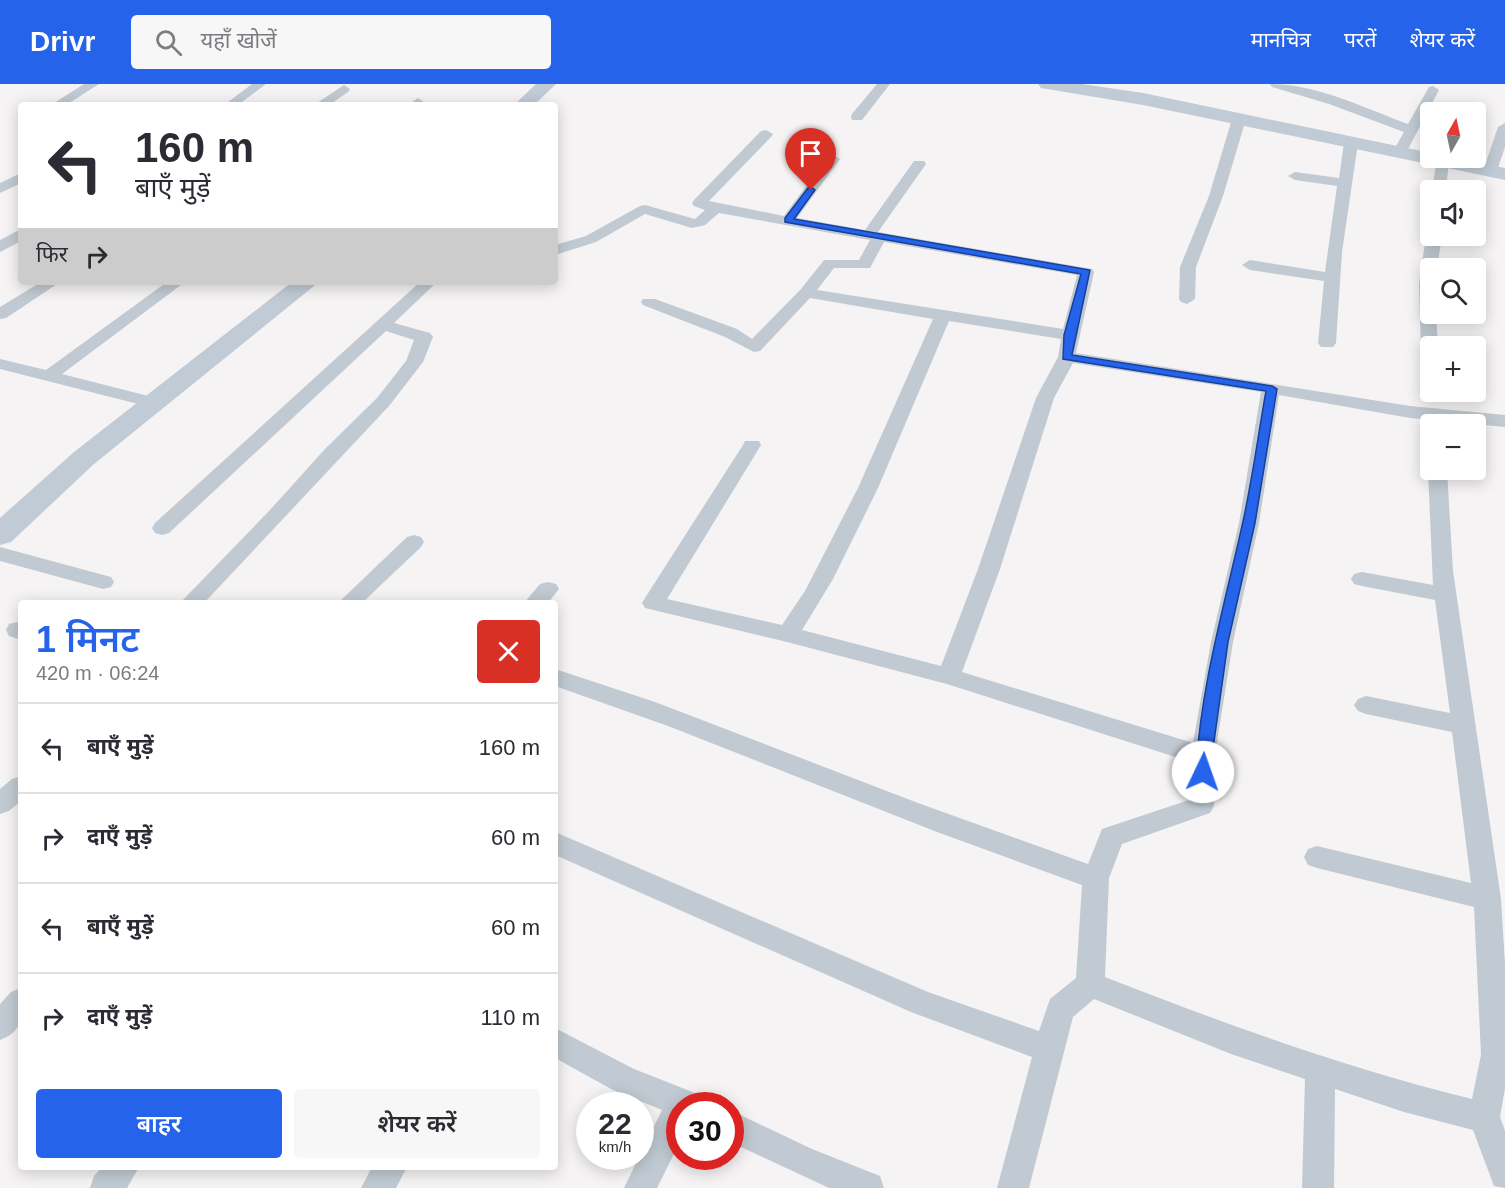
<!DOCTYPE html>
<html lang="hi">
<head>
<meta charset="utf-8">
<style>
  :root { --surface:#fff; --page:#f7f7f7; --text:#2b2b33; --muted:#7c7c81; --line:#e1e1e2; --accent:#2563eb }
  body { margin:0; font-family:Arial,"Noto Sans Devanagari",sans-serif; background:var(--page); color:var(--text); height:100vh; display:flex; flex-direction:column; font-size:22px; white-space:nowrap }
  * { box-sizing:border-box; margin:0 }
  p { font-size:20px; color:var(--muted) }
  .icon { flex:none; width:33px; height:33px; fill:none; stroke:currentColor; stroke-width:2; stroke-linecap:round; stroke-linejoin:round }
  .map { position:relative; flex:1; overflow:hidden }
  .side { position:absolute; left:18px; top:516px; width:540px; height:570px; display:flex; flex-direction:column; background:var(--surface); border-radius:6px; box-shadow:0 3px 15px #0003 }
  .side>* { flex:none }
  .banner { position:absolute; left:18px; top:18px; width:540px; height:183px; border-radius:6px; box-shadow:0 3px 15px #0003; background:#fff; color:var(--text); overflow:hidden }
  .needle { width:39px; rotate:9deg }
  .tools { position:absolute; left:1420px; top:18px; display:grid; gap:12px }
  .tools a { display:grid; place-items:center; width:66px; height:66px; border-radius:6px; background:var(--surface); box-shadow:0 3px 15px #0003; font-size:30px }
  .speed { position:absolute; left:576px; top:1008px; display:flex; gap:12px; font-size:30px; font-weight:700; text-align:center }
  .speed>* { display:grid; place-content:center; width:78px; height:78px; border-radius:50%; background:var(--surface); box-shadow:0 3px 15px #0003; line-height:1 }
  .speed small { font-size:15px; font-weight:400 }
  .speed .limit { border:9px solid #d22; background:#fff; color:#111 }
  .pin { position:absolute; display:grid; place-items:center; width:51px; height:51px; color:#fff; margin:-62px -26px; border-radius:50% 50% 50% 0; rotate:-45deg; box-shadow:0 0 6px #0007 }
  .pin .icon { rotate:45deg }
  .me { position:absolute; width:66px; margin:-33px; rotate:3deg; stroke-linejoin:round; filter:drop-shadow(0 0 4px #0008) }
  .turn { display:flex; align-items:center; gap:21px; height:126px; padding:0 18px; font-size:27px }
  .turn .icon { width:78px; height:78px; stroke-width:2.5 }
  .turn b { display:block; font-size:42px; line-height:51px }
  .then { display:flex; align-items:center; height:57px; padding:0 18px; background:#0003; gap:12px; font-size:22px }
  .round { display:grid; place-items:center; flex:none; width:63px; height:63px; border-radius:6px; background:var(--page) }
  .headline { display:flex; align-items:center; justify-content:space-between; height:102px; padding:0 18px }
  h1 { font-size:36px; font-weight:600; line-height:45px; color:var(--accent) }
  .button { display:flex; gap:12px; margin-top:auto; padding:12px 18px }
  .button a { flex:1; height:69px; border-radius:6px; background:var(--accent); color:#fff; font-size:24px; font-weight:600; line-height:69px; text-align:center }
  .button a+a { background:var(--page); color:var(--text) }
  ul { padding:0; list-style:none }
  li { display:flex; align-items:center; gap:18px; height:90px; padding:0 18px; border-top:2px solid var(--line) }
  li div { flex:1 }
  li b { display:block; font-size:22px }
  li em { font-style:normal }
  header { display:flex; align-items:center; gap:36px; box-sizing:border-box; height:84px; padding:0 30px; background:var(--accent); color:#fff }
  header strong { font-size:28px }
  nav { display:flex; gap:33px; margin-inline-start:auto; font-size:21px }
  .search { width:420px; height:54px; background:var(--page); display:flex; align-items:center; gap:15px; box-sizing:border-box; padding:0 21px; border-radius:6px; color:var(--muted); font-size:22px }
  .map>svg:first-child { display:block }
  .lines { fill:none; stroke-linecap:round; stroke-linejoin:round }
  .street { fill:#c1cad2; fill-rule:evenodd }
  .secondary { fill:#c1cbd6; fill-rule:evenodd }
  .route { fill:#2563eb; stroke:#184099; stroke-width:1.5 }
</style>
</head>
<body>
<header>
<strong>Drivr</strong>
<div class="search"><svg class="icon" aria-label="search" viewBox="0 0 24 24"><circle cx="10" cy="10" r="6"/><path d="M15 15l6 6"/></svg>यहाँ खोजें</div>
<nav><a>मानचित्र</a><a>परतें</a><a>शेयर करें</a></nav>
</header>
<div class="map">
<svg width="1505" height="1104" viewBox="0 0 1505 1104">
  <rect width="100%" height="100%" fill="#f5f3f3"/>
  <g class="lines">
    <g class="street">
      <polygon points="84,0 99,0 66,21 51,21"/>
      <polygon points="252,0 266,0 238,21 224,21"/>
      <polygon points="877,0 890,0 862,36 852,36 851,33 852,30"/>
      <path d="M 1270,0 C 1317,0 1364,24 1408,40 L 1429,3 L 1433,2 L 1439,6 L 1406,69 L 1399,73 L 1392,69 L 1404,48 L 1329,20 L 1272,3 Z"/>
      <polygon points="344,1 350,5 348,8 329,21 314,21"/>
      <polygon points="418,14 424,18 422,21 408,21"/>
      <polygon points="1239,31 1246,35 1223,112 1196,183 1195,215 1187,220 1181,218 1179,215 1180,183 1209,112 1232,35"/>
      <polygon points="1505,39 1505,63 1497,87 1490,91 1485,90 1483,87 1498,43"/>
      <path d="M 766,46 L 773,50 L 771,53 L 709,117 L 784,132 L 828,72 L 833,71 L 840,75 L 797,134 L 865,146 L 914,77 L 924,77 L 926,80 L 878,148 L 1092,185 L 1094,188 L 1076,269 L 1410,322 L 1505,331 L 1505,343 L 1410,334 L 1279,311 L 1259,439 L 1233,558 L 1217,658 L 1214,722 L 1210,729 L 1122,760 L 1109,794 L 1105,893 C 1225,940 1346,984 1472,1015 L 1481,971 L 1474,823 L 1317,784 L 1308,781 L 1304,773 L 1308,765 L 1317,762 L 1471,799 L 1452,648 L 1366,630 L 1358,627 L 1354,621 L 1358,615 L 1366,612 L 1450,629 L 1435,516 L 1362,502 L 1354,500 L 1351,495 L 1354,490 L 1362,488 L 1433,501 L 1428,386 L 1431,382 L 1431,386 L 1447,386 L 1453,487 L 1501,815 L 1505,880 L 1505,1004 L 1500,1033 L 1505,1047 L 1505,1104 L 1494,1102 L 1473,1046 L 1404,1028 L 1335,1005 L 1334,1104 L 1302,1104 L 1305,995 L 1231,970 L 1094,915 L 1073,933 L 1029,1104 L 997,1104 L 1032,973 L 911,928 L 555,771 L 555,748 L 928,908 L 1039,947 L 1050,915 L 1076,894 L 1082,801 L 937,748 L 668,642 L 555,602 L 555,585 L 655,618 L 918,719 L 1088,780 L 1102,745 L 1189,716 L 1191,678 L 947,600 L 787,558 L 645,524 L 642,519 L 645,514 L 743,361 L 745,357 L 759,357 L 761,361 L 667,515 L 782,541 L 805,507 L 858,404 L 933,235 L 810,214 L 760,267 L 754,268 L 725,253 L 643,221 L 641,218 L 643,215 L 655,215 L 737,245 L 752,255 L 801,205 L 824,176 L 859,176 L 870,156 L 719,129 L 705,141 L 692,144 L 645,130 L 596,158 L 555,171 L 555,161 L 586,152 L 640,122 L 645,121 L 695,135 L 705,126 L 694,122 L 692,119 L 694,116 L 761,47 ZM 884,158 L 1077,191 L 1063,245 L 817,206 L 834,184 L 870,184 ZM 949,237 L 1061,255 L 1058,273 L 1036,314 L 978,485 L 941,582 L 802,546 L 833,495 L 878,404 ZM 1073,279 L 1261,308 L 1239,439 L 1211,558 L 1193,659 L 962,588 L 1000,485 L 1054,314 Z"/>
      <polygon points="1351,55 1358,59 1342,168 1336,259 1333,263 1321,263 1318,259 1324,197 1250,186 1242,181 1250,176 1325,188 1337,102 1295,96 1288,92 1295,88 1339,94 1344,59"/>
      <polygon points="1437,74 1445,74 1449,77 1446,106 1432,106"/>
      <polygon points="21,89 21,99 0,109 0,99"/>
      <polygon points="21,145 21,157 0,168 0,156"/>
      <polygon points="1431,148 1431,152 1442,152 1437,184 1431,184 1431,230 1436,230 1438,262 1431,262 1431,308 1440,308 1431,312 1425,311 1422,307 1419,200 1426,152"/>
      <polygon points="41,198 60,198 6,234 0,235 0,223"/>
      <polygon points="167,198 185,198 62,290 160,315 163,319 160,323 154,324 0,285 0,275 46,286"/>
      <polygon points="420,198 437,198 394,239 430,249 433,253 423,278 389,322 204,519 180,519 270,426 325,365 377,314 406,277 414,256 386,247 169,449 162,451 155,449 152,444 155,439"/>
      <polygon points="414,451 421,453 424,458 421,463 362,519 338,519 407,453"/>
      <polygon points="0,463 111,493 114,498 111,503 103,505 0,477"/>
      <polygon points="548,498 556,500 559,505 548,519 524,519 540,500"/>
      <polygon points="17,538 21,539 21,556 9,552 6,546 9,540"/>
      <polygon points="21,692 21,717 9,727 0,730 0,705 12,695"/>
      <path d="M 21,904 C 21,928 27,946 0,956 L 0,920 L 11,908 Z"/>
      <polygon points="555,944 634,985 700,1011 704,1022 680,1022 680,1058 657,1104 624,1104 662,1026 613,1006 555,974"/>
      <polygon points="730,1026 812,1065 880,1092 884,1104 829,1104 730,1058"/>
      <polygon points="102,1083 139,1083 127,1104 90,1104 94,1092"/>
      <polygon points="372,1083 407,1083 396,1104 361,1104"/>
    </g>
    <g class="secondary">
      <polygon points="536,0 556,0 534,21 514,21"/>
      <polygon points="1038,0 1082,0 1143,9 1431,69 1431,74 1455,74 1505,84 1505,96 1143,21 1041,4"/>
      <polygon points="292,198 319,198 94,380 11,458 0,461 0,434 74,368"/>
    </g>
  </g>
  <path class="route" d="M 811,103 L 815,106 L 794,135 L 1090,186 L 1072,271 L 1272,302 L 1277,305 L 1255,439 L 1228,558 L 1209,693 L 1198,693 L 1196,688 C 1200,605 1224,523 1242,442 C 1252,398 1258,352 1266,307 L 1063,275 L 1064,251 L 1081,190 L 785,138 L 785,134 L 808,104 Z"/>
</svg>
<div class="tools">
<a><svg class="needle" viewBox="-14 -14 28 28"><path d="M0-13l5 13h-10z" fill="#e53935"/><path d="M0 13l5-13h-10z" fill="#7c7c81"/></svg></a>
<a><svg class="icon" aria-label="sound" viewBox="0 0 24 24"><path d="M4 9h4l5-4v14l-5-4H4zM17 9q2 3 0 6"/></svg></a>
<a><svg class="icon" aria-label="search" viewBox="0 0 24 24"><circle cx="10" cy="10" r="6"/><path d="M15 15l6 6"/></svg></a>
<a>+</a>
<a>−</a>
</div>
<div class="speed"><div>22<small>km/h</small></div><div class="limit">30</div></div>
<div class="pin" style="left:811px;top:106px;background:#d93025"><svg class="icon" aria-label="arrive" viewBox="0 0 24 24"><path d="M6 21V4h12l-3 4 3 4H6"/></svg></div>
<svg class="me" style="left:1203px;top:688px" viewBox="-20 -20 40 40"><circle r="19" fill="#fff"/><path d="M0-13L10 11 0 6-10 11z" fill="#2563eb"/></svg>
<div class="banner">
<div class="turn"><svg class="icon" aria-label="left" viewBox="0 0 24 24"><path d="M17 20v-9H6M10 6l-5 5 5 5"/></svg><div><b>160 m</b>बाएँ मुड़ें</div></div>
<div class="then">फिर<svg class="icon" aria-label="right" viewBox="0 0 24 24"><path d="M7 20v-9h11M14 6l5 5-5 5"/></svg></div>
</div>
<section class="side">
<div class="headline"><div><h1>1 मिनट</h1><p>420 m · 06:24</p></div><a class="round" style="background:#d93025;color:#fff"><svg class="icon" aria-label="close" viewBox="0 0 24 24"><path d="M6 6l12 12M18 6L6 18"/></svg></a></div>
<ul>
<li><svg class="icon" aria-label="left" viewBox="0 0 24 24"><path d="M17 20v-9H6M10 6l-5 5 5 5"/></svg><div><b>बाएँ मुड़ें</b></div><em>160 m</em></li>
<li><svg class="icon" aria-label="right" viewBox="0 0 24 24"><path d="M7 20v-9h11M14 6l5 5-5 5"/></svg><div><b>दाएँ मुड़ें</b></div><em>60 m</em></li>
<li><svg class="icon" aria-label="left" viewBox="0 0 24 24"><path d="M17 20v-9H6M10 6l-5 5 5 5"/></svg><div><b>बाएँ मुड़ें</b></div><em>60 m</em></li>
<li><svg class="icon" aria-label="right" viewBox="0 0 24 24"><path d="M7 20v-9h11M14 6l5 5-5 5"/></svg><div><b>दाएँ मुड़ें</b></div><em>110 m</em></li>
</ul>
<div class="button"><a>बाहर</a><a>शेयर करें</a></div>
</section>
</div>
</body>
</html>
